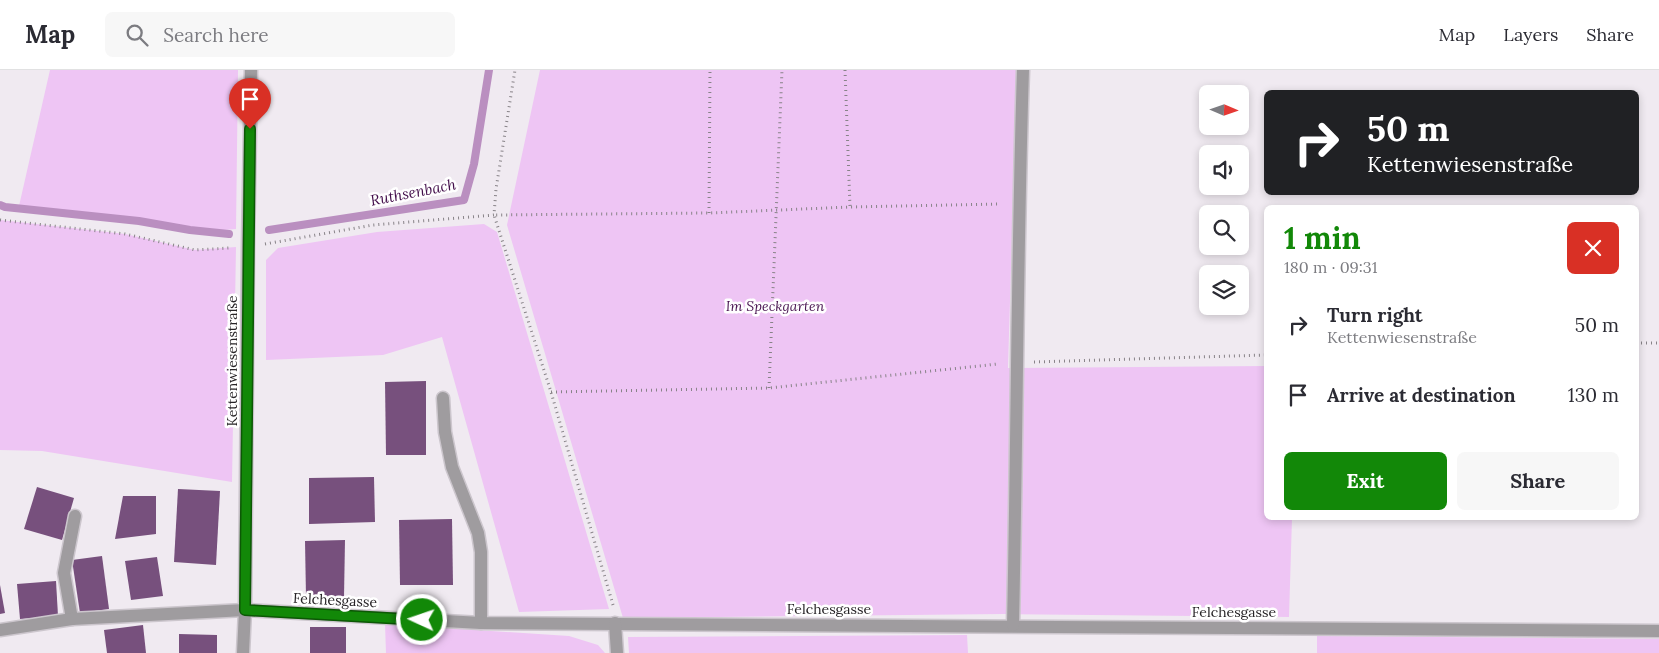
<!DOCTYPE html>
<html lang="en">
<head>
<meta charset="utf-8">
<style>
  :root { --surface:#fff; --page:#f7f7f7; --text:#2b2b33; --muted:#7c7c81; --line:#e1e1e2; --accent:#128808 }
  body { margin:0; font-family:Lora,serif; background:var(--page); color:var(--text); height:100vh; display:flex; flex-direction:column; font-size:19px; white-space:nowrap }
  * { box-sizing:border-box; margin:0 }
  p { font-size:16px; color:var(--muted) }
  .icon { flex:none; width:28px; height:28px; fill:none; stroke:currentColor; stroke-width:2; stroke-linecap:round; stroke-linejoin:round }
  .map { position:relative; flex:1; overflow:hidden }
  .panel { position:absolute; left:1264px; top:135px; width:375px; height:315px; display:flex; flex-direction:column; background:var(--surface); border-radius:8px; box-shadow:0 2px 8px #0003 }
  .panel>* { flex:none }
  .guide { position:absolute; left:1264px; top:20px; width:375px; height:105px; border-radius:8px; box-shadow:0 2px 8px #0003; background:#202124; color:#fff; overflow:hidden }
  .needle { width:32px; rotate:92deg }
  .buttons { position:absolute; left:1199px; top:15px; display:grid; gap:10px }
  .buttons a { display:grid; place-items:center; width:50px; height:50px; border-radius:8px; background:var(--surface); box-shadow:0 2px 8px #0003; font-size:25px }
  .pin { position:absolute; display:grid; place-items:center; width:42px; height:42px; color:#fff; margin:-51px -21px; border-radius:50% 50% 50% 0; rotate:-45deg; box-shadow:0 0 5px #0007 }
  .pin .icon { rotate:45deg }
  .me { position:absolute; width:55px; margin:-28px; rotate:273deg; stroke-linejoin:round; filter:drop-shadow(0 0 4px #0008) }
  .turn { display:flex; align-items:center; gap:18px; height:105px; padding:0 20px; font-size:22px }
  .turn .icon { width:65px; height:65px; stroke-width:2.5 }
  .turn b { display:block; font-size:35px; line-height:42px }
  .round { display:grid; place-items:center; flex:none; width:52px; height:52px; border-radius:8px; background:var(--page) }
  .overview { display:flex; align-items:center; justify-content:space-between; height:85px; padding:0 20px }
  h1 { font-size:30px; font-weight:800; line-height:38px; color:var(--accent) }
  .action { display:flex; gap:10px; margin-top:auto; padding:10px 20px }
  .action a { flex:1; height:58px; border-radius:8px; background:var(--accent); color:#fff; font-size:20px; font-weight:800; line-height:58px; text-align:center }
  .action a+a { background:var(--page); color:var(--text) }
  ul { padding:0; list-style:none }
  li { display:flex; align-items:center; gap:15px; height:70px; padding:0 20px }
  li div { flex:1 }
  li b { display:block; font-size:19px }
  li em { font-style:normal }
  header { display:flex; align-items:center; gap:30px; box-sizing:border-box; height:70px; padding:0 25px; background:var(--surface); border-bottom:1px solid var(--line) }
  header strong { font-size:24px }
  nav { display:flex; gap:28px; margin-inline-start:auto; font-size:18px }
  .search { width:350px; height:45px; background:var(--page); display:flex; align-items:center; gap:12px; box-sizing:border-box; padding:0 18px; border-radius:8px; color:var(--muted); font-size:19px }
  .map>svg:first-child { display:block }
  .green { fill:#eec5f4 }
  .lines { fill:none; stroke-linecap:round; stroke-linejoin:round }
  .stream { stroke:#ba8fc0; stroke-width:8 }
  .building { fill:#77507d }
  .lane-casing { stroke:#ccc6cd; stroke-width:15 }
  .street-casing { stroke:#ccc6cd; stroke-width:15 }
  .path { stroke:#888388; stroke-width:3; stroke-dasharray:1 4; stroke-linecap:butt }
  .lane { stroke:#9f9c9f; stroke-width:12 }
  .street { stroke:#9f9c9f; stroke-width:12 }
  .route-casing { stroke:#0c5805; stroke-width:12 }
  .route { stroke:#128808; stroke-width:9 }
  .labels { text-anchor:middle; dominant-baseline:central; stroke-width:5; stroke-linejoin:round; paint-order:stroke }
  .park-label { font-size:14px; font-style:italic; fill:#4b1753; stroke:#fff }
  .street-label { font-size:14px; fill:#272427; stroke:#fff }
  .water-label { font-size:15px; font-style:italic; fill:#420d4a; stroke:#fff }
</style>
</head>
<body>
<header>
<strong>Map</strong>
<div class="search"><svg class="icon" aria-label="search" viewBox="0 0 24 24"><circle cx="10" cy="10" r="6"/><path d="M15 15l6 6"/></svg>Search here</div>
<nav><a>Map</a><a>Layers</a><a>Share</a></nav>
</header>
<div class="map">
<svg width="1659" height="583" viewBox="0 0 1659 583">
  <rect width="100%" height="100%" fill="#f0eaf1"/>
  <g class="green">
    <polygon points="50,0 238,0 236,159 189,163 134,150 19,136"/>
    <polygon points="540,0 1017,0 1008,298 1266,296 1266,448 1292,448 1289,547 1004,544 623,548 507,155"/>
    <polygon points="0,150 125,164 195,180 236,177 232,412 42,381 0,380"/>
    <polygon points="484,154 497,162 609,539 519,542 442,267 383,285 266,290 266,190 278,178 377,162"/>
    <polygon points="385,554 569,566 598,575 605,583 386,583"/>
    <polygon points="967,565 968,583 629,583 628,567"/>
    <polygon points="1317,566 1659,569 1659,583 1317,583"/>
  </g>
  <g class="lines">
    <g class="stream">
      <polyline points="0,135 5,137 139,151 190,160 229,164"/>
      <polyline points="269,160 464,130 474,94 489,0"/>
    </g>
  </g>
  <g class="building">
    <polygon points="426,311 426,385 386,385 385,312"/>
    <polygon points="374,407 375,452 309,454 309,408"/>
    <polygon points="37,417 74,428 62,470 24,459"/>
    <polygon points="178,419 220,421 216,495 174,492"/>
    <polygon points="123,426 156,426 156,464 115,469"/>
    <polygon points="452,449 453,515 400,515 399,450"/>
    <polygon points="345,470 344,527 306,527 305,471"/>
    <polygon points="102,486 109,539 80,543 72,490"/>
    <polygon points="157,487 163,526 131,530 125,491"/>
    <polygon points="56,511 58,546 20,549 17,514"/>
    <polygon points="0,515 5,543 0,544"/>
    <polygon points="143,555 146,583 107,583 104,560"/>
    <rect x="310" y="557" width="36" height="26"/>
    <polygon points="179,564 217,565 217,583 179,583"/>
  </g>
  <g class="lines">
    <g class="lane-casing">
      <g id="lane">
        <polyline points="443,328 445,362 452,397 478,463 481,482 481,553"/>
        <polyline points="245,540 481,553 1659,561"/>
        <polyline points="72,549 64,503 75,446"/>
        <polyline points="615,553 617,583"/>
        <path d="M 1013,555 C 1017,370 1017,185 1023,0"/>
      </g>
    </g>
    <g class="street-casing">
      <g id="street">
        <polyline points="0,560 72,549 245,540"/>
        <polyline points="243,583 245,540 248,177 251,0"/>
      </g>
    </g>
    <g class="path">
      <polyline points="845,0 850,137"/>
      <polyline points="709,143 710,0"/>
      <polyline points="0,150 125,164 195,180 229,178"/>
      <polyline points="265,174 373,155 494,145 496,119 515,0"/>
      <polyline points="1636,273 1659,273"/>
      <polyline points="1034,292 1266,285"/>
      <polyline points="769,318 782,0"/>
      <polyline points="551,322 769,318 998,294"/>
      <polyline points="613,535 551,322 494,145 709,143 850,137 1000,134"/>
    </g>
    <use href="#lane" class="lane"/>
    <use href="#street" class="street"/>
  </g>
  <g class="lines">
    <g class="route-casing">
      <polyline id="route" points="250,59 245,540 422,550"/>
    </g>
    <use href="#route" class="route"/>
  </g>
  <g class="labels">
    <g class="park-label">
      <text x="775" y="236">Im Speckgarten</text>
    </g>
    <g class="street-label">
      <text transform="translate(232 291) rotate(-90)">Kettenwiesenstraße</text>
      <text transform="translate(335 530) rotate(3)">Felchesgasse</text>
      <text x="829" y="539">Felchesgasse</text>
      <text x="1234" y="542">Felchesgasse</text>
    </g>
    <g class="water-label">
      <text transform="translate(413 122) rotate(-11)">Ruthsenbach</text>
    </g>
  </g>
</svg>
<div class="buttons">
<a><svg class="needle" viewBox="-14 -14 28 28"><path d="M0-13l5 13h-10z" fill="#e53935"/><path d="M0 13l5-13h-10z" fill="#7c7c81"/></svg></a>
<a><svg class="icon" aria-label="sound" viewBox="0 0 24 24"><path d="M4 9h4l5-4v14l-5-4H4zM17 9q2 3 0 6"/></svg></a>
<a><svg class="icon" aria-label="search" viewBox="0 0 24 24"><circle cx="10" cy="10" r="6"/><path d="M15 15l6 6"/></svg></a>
<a><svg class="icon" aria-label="layers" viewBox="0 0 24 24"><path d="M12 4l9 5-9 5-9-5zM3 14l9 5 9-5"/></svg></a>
</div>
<div class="pin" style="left:250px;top:59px;background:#d93025"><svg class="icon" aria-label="arrive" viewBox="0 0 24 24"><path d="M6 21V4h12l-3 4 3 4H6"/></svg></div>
<svg class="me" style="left:422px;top:550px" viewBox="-20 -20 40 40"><circle r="17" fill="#128808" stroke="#fff" stroke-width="3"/><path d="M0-11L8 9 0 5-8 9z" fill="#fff"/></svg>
<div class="guide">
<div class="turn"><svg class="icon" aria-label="right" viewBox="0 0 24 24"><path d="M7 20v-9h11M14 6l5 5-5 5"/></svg><div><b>50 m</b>Kettenwiesenstraße</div></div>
</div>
<section class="panel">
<div class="overview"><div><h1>1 min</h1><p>180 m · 09:31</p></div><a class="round" style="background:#d93025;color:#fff"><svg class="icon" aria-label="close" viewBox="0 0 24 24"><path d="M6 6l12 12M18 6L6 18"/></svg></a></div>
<ul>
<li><svg class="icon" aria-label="right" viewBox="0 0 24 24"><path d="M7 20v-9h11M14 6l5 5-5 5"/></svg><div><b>Turn right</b><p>Kettenwiesenstraße</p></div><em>50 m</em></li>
<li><svg class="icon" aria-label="arrive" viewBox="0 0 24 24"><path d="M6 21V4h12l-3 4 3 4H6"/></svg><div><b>Arrive at destination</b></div><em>130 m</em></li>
</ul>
<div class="action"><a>Exit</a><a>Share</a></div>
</section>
</div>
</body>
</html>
